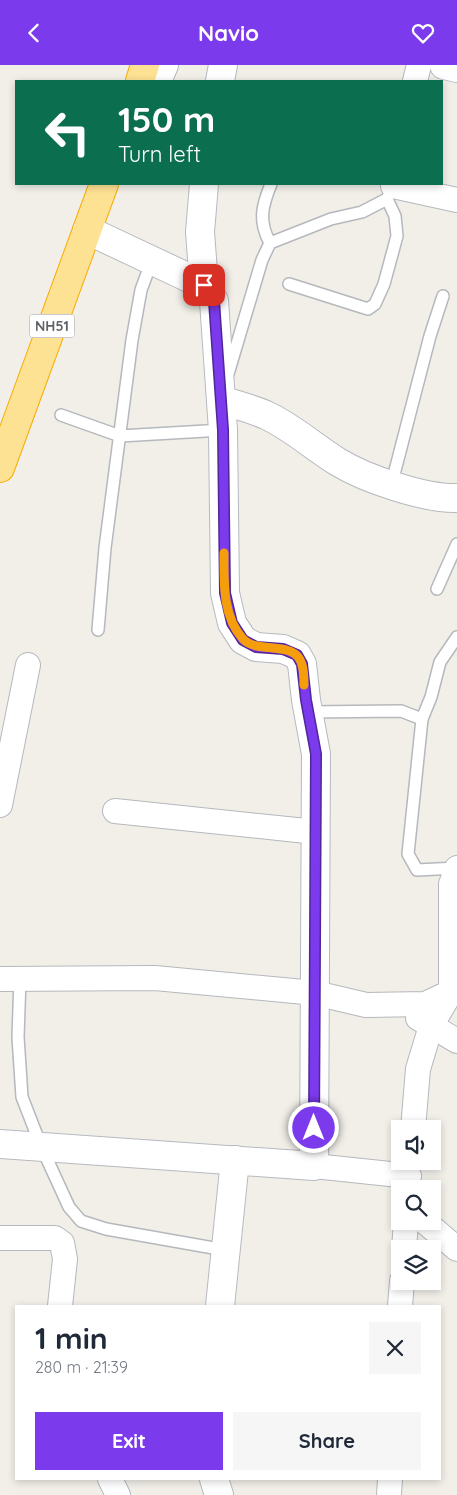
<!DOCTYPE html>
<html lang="en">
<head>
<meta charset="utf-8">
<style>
  :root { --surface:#fff; --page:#f6f6f7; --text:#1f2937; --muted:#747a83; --accent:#7c3aed }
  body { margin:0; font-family:Quicksand,sans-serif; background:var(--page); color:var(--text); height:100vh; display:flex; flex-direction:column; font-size:19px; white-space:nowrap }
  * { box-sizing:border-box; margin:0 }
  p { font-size:16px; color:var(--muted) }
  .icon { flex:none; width:28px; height:28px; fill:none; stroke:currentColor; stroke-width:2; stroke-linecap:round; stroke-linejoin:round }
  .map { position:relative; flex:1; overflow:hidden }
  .side { position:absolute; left:15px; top:1240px; width:426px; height:175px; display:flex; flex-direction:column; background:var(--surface); border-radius:0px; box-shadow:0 2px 8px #0003 }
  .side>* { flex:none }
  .top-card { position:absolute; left:15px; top:15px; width:428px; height:105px; border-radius:0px; box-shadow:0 2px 8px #0003; background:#0b6e4f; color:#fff; overflow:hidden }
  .tools { position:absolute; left:391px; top:1055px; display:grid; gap:10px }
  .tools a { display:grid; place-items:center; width:50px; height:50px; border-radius:0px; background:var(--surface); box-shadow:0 2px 8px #0003; font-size:25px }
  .pin { position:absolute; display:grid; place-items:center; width:42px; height:42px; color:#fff; margin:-21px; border-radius:10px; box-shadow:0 2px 8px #0006 }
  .me { position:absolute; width:55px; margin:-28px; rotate:0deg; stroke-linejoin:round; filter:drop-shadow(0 0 4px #0008) }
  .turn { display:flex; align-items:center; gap:18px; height:105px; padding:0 20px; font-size:22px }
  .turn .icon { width:65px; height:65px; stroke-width:2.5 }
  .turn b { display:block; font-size:35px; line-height:42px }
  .round { display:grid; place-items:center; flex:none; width:52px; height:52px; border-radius:0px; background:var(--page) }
  .overview { display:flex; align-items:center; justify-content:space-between; height:85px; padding:0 20px }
  h1 { font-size:30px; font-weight:700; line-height:38px }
  .button { display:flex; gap:10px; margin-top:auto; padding:10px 20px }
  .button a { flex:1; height:58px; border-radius:0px; background:var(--accent); color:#fff; font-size:20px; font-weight:700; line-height:58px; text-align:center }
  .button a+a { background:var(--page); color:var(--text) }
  header { display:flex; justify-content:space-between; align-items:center; height:65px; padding:0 20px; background:var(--accent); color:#fff; font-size:22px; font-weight:700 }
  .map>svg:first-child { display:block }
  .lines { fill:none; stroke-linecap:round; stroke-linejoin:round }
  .lane-casing { stroke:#b5b8bc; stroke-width:14 }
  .street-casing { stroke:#b5b8bc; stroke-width:26 }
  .secondary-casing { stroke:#b6babf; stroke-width:30 }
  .highway-casing { stroke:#f9ab00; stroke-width:30 }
  .lane { stroke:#fff; stroke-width:11 }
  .street { stroke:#fff; stroke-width:24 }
  .secondary { stroke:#fff; stroke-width:28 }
  .highway { stroke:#fde293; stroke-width:28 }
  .route-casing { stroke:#51269a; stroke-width:12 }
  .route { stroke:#7c3aed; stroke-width:9 }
  .slow { stroke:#f59e0b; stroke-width:9 }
  .labels { text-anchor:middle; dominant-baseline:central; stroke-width:4; stroke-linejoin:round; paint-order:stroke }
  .shield { fill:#fff; stroke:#8f9295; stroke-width:1 }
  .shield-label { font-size:14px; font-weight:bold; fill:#5f6368 }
</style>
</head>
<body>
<header><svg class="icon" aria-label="back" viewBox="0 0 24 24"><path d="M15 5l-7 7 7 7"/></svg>Navio<svg class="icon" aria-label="heart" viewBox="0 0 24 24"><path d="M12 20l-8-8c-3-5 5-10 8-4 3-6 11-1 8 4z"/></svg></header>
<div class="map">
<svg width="457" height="1430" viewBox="0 0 457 1430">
  <rect width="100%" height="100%" fill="#f1efe8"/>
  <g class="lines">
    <g class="lane-casing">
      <g id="lane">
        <path d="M 270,178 C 258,156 262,141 271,119"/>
        <polyline points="289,219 368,244 375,239 384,219 397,171 395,151 387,134"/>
        <polyline points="228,309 262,195 270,178 331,154 362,147 387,134 393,121"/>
        <polyline points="61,350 120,371 223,365"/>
        <polyline points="391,421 430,271 443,231"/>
        <polyline points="437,524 457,479"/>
        <polyline points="98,565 105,483 132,275 141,225 152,195"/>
        <polyline points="309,647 401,646 422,654 408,789 417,805 457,803"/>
        <polyline points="422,654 431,632 440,597 457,572"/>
        <polyline points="20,914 18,972 22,1032 41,1081 69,1142 81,1156 106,1164 225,1185"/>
      </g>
    </g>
    <g class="street-casing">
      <g id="street">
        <polyline points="415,16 419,0"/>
        <polyline points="393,119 393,121 457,135"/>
        <polyline points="0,740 28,600"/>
        <polyline points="115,746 316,767"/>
        <polyline points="0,914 155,913 315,928 366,940 425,939 457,924"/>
        <polyline points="418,953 457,976"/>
        <polyline points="413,1064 418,1004 431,961 451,927 451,819 457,803"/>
        <polyline points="314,1101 409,1111"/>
        <polyline points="424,1156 457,1184"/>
        <polyline points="0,1173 55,1173 62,1178 65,1194 60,1241"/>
        <polyline points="404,1184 406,1156"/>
        <polyline points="400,1241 402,1216"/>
        <polyline points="110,1414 118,1430"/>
        <polyline points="389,1430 390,1414"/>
      </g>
    </g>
    <g class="secondary-casing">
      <g id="secondary">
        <polyline points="444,0 457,3"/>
        <polyline points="157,16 164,0"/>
        <polyline points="220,16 223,0"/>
        <polyline points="204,220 200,167 204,119"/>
        <path d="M 221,335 C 236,340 253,344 268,351 C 293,363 314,382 338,397 C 366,414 425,434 457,433"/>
        <polyline points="0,1079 314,1101 316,689 306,635 302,599 297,590 283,584 256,582 243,575 232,558 225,528 223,365 214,236 204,220 87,165"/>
        <polyline points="220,1241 235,1095"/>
        <polyline points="214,1414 219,1430"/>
      </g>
    </g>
    <g class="highway-casing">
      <g id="highway">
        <polyline points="140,16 145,0"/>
        <polyline points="0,403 104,119"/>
      </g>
    </g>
    <use href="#lane" class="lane"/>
    <use href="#street" class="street"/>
    <use href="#secondary" class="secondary"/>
    <use href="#highway" class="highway"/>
  </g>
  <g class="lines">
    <g class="route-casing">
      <polyline id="route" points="204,220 214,236 223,365 225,528 232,558 243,575 256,582 283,584 297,590 302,599 306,635 316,689 314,1063"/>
    </g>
    <use href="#route" class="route"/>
    <path class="slow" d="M 224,488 C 224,517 222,551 243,574 C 258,590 296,574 302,600 C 304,606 304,613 304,620"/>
  </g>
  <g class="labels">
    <rect class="shield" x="29.5" y="249.5" width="45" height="23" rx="4"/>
    <g class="shield-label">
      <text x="52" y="261">NH51</text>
    </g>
  </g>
</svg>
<div class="tools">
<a><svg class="icon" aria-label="sound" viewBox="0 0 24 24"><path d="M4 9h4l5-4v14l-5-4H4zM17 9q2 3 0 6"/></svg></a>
<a><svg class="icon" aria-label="search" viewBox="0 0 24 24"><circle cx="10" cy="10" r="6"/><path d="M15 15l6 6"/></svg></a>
<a><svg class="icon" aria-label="layers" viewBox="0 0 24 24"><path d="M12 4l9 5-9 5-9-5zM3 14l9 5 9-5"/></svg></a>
</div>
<div class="pin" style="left:204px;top:220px;background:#d93025"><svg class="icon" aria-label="arrive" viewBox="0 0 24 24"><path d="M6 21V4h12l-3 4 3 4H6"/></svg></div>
<svg class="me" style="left:314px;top:1063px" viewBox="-20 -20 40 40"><circle r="17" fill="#7c3aed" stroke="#fff" stroke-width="3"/><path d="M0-11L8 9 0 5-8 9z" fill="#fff"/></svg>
<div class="top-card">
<div class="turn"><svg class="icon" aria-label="left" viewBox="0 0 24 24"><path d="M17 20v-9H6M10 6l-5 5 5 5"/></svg><div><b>150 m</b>Turn left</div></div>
</div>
<section class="side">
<div class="overview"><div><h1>1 min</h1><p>280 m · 21:39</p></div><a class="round"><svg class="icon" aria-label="close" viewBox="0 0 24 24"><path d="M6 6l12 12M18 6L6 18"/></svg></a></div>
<div class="button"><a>Exit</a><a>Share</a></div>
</section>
</div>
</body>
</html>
